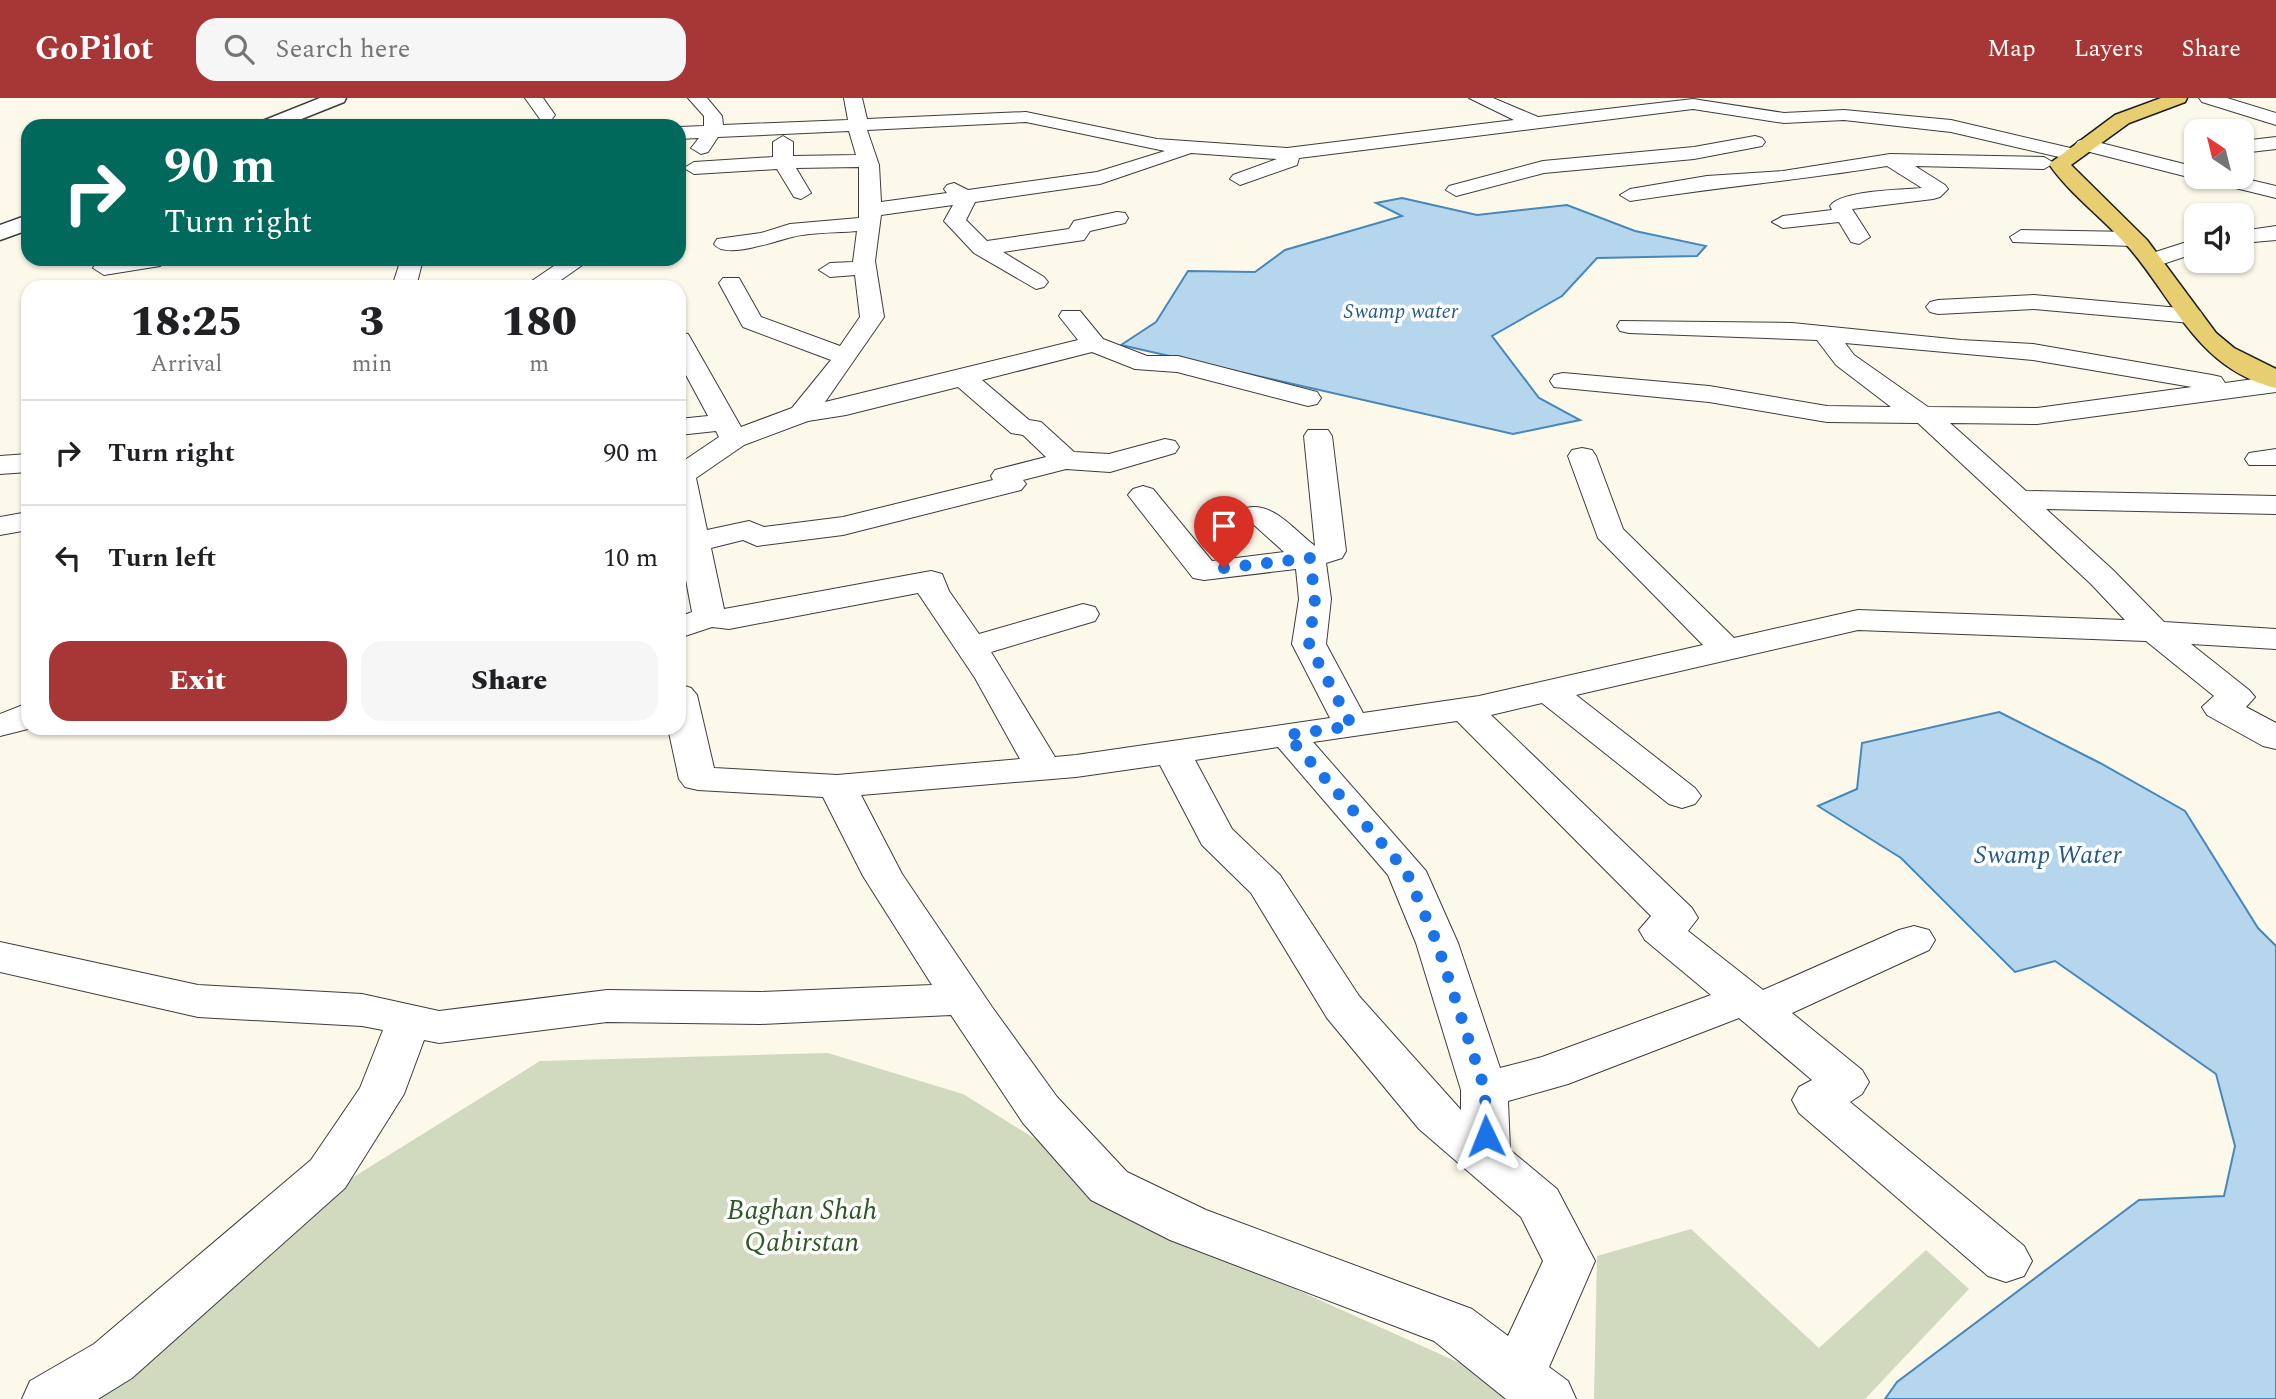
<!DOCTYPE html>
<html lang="en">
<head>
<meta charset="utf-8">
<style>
  :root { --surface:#fff; --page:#f6f6f6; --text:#202124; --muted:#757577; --line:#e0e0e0; --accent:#a73637 }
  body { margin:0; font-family:Spectral,serif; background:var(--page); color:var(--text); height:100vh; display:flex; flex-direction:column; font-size:26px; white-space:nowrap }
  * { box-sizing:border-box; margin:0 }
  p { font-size:23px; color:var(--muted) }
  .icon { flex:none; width:38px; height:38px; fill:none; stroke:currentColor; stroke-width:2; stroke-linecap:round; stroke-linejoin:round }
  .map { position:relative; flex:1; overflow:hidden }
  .details { position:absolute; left:21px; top:182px; width:665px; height:455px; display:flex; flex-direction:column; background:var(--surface); border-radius:21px; box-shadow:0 2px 5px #0004 }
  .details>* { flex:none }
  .top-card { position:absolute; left:21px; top:21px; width:665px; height:147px; border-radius:21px; box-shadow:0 2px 5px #0004; background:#00695c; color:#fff; overflow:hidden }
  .needle { width:46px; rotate:325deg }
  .controls { position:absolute; left:2184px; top:21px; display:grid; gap:14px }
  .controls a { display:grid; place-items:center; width:70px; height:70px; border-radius:14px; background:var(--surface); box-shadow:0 2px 5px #0004; font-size:35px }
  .pin { position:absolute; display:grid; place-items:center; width:60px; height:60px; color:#fff; margin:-72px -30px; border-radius:50% 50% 50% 0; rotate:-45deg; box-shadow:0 0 7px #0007 }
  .pin .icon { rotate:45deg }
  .me { position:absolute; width:77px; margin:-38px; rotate:358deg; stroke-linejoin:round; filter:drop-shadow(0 0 5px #0008) }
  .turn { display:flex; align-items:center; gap:24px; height:147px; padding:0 28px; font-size:32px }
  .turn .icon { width:91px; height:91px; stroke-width:2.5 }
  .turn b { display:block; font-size:49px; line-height:60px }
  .eta { display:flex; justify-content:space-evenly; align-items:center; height:119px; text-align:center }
  .eta b { font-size:42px; font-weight:800; line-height:49px }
  .cta { display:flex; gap:14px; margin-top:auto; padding:14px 28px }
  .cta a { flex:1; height:80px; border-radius:21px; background:var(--accent); color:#fff; font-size:28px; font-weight:800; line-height:80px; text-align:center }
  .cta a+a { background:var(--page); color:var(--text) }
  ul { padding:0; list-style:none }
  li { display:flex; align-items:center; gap:21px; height:105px; padding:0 28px; border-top:2px solid var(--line) }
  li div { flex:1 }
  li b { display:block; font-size:26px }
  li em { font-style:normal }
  header { display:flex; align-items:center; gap:42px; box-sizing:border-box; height:98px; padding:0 35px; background:var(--accent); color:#fff }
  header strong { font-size:33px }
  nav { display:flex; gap:38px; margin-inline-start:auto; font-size:24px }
  .search { width:490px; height:63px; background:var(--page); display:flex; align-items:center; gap:18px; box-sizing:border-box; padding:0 24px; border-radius:21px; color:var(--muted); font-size:26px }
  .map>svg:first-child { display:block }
  .cemetery { fill:#d1dabf }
  .water { fill:#b6d6ed; stroke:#4688ba; stroke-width:2 }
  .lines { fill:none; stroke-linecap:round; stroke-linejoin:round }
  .minor-casing { stroke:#3d3d3d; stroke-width:2 }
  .tertiary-casing { stroke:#3d3d3d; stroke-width:3 }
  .primary-casing { stroke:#1b1b1b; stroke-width:3 }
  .minor { fill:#fff; fill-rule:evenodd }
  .tertiary { fill:#fff; fill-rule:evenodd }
  .primary { fill:#e6ce71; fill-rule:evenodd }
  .route { stroke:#1a73e8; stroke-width:12; stroke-dasharray:0 21.6 }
  .labels { text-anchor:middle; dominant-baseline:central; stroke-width:7; stroke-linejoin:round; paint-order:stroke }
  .far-water-label { font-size:21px; font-style:italic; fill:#255a8a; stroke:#fff }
  .water-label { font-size:26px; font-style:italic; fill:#255a8a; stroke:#fff }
  .near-park-label { font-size:28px; font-style:italic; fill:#2d5824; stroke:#fff }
</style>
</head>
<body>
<header>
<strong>GoPilot</strong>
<div class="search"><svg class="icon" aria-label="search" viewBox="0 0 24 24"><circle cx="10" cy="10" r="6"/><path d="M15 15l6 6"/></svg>Search here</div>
<nav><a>Map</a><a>Layers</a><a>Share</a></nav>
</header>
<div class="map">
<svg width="2276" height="1301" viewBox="0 0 2276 1301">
  <rect width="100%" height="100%" fill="#fcf9ea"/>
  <g class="cemetery">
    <polygon points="828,955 963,996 1056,1054 1101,1104 1480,1274 1510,1301 95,1301 265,1134 540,963"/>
    <polygon points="1691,1131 1819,1250 1926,1152 1969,1191 1865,1301 1594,1301 1597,1158"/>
  </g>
  <g class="water">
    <polygon points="1402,100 1477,117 1567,107 1635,133 1706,148 1697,158 1597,160 1562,198 1492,238 1539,300 1580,322 1513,336 1121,247 1156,224 1188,173 1255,174 1285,152 1402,118 1376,105"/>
    <polygon points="1999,614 2100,665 2185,713 2258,830 2276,848 2276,1301 1885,1301 1897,1284 2139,1102 2224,1098 2235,1048 2216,976 2055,863 2015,874 1901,760 1818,708 1857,691 1862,645"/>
  </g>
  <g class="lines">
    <g class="minor-casing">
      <g id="minor">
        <polygon points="525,0 543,0 555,17 552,21 540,21"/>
        <path d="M 688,0 L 707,0 L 722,18 L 723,27 L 848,22 L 844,0 L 862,0 L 867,21 L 1026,14 L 1157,41 L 1287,50 L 1514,22 L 1469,0 L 1493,0 L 1538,19 L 1693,1 L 1784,15 L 1844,12 L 1951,22 L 2079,52 L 2082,56 L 2072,62 L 1951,34 L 1844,22 L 1784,25 L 1693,11 L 1299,60 L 1297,67 L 1240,87 L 1230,81 L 1233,77 L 1277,61 L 1191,55 L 1100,86 L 975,104 L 966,122 L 987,143 L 1069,131 L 1074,123 L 1117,114 L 1125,115 L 1128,120 L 1125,125 L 1090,133 L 1084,142 L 1003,154 L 1044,179 L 1048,184 L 1044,189 L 1036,191 L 974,155 L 944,123 L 953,107 L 881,117 L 875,163 L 884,219 L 825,304 L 1078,242 L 1059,218 L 1062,213 L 1080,213 L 1103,241 L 1147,258 L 1178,258 L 1317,294 L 1321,300 L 1317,306 L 1308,308 L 1177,274 L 1135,271 L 1092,254 L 982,282 L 1029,322 L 1041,324 L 1074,354 L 1109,356 L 1165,341 L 1175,343 L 1179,349 L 1175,355 L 1110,374 L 1066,371 L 1023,382 L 1026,386 L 1021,392 L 843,437 L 757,448 L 743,442 L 711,450 L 724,511 L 931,473 L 942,476 L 949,493 L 979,536 L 1083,506 L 1095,509 L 1099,516 L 1095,523 L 991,554 L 1055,659 L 1076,657 L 1330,620 L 1292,546 L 1299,501 L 1296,471 L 1204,482 L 1193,480 L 1128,397 L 1133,391 L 1143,388 L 1153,391 L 1212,463 L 1284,454 L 1242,416 L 1246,410 C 1273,403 1295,433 1315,448 L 1304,338 L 1308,332 L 1328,332 L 1332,338 L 1346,453 L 1342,460 L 1326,465 L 1331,501 L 1326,546 L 1363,615 L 1479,598 L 1703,547 L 1598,440 L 1568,358 L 1572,352 L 1582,350 L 1592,352 L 1596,358 L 1623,431 L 1734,540 L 1858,512 L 2125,522 L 2091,486 L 1918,325 L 1827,324 L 1709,304 L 1554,289 L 1550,283 L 1554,277 L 1563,275 L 1709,288 L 1827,308 L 1891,309 L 1836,267 L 1817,242 L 1629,235 L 1620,233 L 1617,228 L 1620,223 L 1792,225 L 1961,242 L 2033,246 L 2212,277 L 2221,279 L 2225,285 L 2276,278 L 2276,294 L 2037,326 L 1950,325 L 2026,393 L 2276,398 L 2276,416 L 2046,411 L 2113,472 L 2164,524 L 2276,531 L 2276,551 L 2191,546 L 2249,592 L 2255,599 L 2246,609 L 2276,625 L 2276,651 L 2263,648 L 2207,617 L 2202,609 L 2214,598 L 2146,543 L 1858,532 L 1576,597 L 1695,690 L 1701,698 L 1695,706 L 1682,710 L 1669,706 L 1542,605 L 1491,617 L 1692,810 L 1698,820 L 1688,833 L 1763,892 L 1899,832 L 1914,828 L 1929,832 L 1935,842 L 1929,852 L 1792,915 L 1862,972 L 1869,984 L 1862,996 L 1850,1004 L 2024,1148 L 2032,1163 L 2024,1178 L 2006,1184 L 1988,1178 L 1799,1015 L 1792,1002 L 1799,989 L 1812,982 L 1739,920 L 1568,986 L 1508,1003 L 1510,1052 L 1557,1091 L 1595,1163 L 1549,1269 L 1568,1283 L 1576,1301 L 1506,1301 L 1434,1243 L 1170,1142 L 1091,1102 L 1023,1025 L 951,917 L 760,926 L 607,924 L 439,945 L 424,942 L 404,996 L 345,1090 L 132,1280 L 98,1301 L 22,1301 L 30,1283 L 94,1246 L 311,1062 L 360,990 L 383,932 L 362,928 L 198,919 L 0,874 L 0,844 L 198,887 L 362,896 L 439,913 L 607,892 L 760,894 L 932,887 L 863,778 L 823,699 L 698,692 L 685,689 L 679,681 L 668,630 L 679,630 L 679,586 L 691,590 L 697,597 L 714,670 L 837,677 L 1020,661 L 975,580 L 918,495 L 729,531 L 712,529 L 679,540 L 679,519 L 692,514 L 679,445 L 679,366 L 719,339 L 716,333 L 679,337 L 679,321 L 708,318 L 679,264 L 679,234 L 688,236 L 691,241 L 741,329 L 792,310 L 831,262 L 743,229 L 719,185 L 723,180 L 739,180 L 761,219 L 840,248 L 860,219 L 855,177 L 830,179 L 819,172 L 830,165 L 853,164 L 857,133 C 836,135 812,134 792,139 C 775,143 725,162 714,146 L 717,141 L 761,135 L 790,126 L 859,120 L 859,69 L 796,70 L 811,95 L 801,101 L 794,99 L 777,71 L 694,76 L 684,70 L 694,64 L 773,59 L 773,44 L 783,38 L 793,44 L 793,58 L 856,57 L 849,33 L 718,39 L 708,54 L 701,56 L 691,50 L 699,40 L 679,41 L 679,29 L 704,28 L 704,18 ZM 1026,24 L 1165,53 L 1097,74 L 968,92 L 954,85 L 947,87 L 944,91 L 947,95 L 881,104 L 879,67 L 867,32 ZM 1845,245 L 2033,262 L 2192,289 L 2037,310 L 1928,309 L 1854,257 ZM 958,289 L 1011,335 L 1023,337 L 1046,359 L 995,372 L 991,378 L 993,382 L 843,419 L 764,429 L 749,423 L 707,432 L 696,380 L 744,347 L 808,323 L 846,317 ZM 1457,623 L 1651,818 L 1639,832 L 1645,842 L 1711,897 L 1542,959 L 1500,970 L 1458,845 L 1426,773 L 1313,644 ZM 1278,649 L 1388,777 L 1416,845 L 1461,992 L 1461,1012 L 1359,898 L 1280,777 L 1232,731 L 1195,662 ZM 1160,667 L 1202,747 L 1251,795 L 1327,920 L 1419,1031 L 1521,1119 L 1543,1163 L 1508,1238 L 1472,1211 L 1206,1112 L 1127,1074 L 1057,999 L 992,909 L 902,776 L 861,697 L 1076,679 Z"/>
        <polygon points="2199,0 2227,0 2276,15 2276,27 2202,4"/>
        <polygon points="1755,38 1762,40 1765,44 1762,48 1694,61 1544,75 1456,98 1446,92 1449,88 1543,63 1694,49"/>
        <polygon points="2276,39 2276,51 2242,55 2242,43"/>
        <polygon points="2085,41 2196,69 2196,79 2203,79 2196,81 2078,51 2075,47 2078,43"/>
        <path d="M 1890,56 L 2044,59 L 2054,65 L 2044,71 L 1915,68 L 1945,87 L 1948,91 L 1940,99 L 1933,101 L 1852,111 L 1870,139 L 1859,146 L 1851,144 L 1839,124 L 1783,130 L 1772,124 L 1783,118 L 1832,112 L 1830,108 C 1841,92 1902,92 1922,90 L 1887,68 C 1802,82 1716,89 1630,103 L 1620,97 L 1630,91 L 1707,78 L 1783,73 Z"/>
        <polygon points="2204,79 2238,79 2276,88 2276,100 2207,83"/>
        <polygon points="2276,128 2276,142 2242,145 2242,133"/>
        <polygon points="2021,132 2133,134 2144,141 2133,148 2013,144 2010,139"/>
        <polygon points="2196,141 2196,155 2151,170 2140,163 2143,158"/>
        <polygon points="118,161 171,161 160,168 104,177 93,170 96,165"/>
        <polygon points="401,161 423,161 416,189 392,189"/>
        <polygon points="564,161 591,161 551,189 523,189"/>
        <polygon points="2034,197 2191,211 2200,213 2203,218 2200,223 2191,225 2034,211 1938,216 1930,214 1926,209 1930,204 1938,202"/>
        <polygon points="2276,351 2276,367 2249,367 2245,361 2249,355"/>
        <polygon points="28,356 28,374 0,376 0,358"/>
        <polygon points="28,414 28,432 0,437 0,419"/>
        <polygon points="28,605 28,630 32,630 0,638 0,616"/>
      </g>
    </g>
    <g class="tertiary-casing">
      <g id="tertiary">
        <polygon points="320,0 346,0 344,4 284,28 257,28 260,24"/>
        <polygon points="28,117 28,132 0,142 0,127"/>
      </g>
    </g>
    <g class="primary-casing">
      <path id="primary" d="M 2161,0 L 2187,0 L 2185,4 L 2129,25 L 2071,67 L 2147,142 L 2216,235 L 2234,250 L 2276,271 L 2276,290 C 2199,271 2177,207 2131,152 C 2106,122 2071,98 2049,66 L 2115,17 Z"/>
    </g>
    <use href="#minor" class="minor"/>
    <use href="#tertiary" class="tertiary"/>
    <use href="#primary" class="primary"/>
  </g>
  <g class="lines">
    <polyline class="route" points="1224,470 1310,460 1315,501 1309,547 1352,628 1287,637 1406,773 1437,845 1485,992 1486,1038"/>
  </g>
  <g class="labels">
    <g class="far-water-label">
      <text x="1401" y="214">Swamp water</text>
    </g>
    <g class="water-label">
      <text x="2048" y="757">Swamp Water</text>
    </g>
    <g class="near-park-label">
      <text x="802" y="1112">Baghan Shah<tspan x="802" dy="32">Qabirstan</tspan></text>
    </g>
  </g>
</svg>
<div class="controls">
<a><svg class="needle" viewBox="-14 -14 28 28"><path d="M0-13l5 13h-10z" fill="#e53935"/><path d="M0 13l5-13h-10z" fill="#757577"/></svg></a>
<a><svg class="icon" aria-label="sound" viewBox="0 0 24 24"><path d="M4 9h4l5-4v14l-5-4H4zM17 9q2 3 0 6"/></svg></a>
</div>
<div class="pin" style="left:1224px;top:470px;background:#d93025"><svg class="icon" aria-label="arrive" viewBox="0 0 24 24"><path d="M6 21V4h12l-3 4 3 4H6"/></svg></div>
<svg class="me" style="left:1486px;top:1038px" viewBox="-20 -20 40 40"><path d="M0-17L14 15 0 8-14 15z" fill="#1a73e8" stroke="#fff" stroke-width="4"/></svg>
<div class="top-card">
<div class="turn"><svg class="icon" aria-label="right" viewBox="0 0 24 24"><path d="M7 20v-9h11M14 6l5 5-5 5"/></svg><div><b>90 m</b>Turn right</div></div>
</div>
<section class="details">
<div class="eta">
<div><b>18:25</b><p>Arrival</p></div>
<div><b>3</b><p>min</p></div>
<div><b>180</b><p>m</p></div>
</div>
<ul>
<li><svg class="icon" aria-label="right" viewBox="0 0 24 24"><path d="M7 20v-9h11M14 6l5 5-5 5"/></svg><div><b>Turn right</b></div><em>90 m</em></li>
<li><svg class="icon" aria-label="left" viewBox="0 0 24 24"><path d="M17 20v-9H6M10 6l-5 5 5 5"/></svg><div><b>Turn left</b></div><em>10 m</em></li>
</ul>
<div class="cta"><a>Exit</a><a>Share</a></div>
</section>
</div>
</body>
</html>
